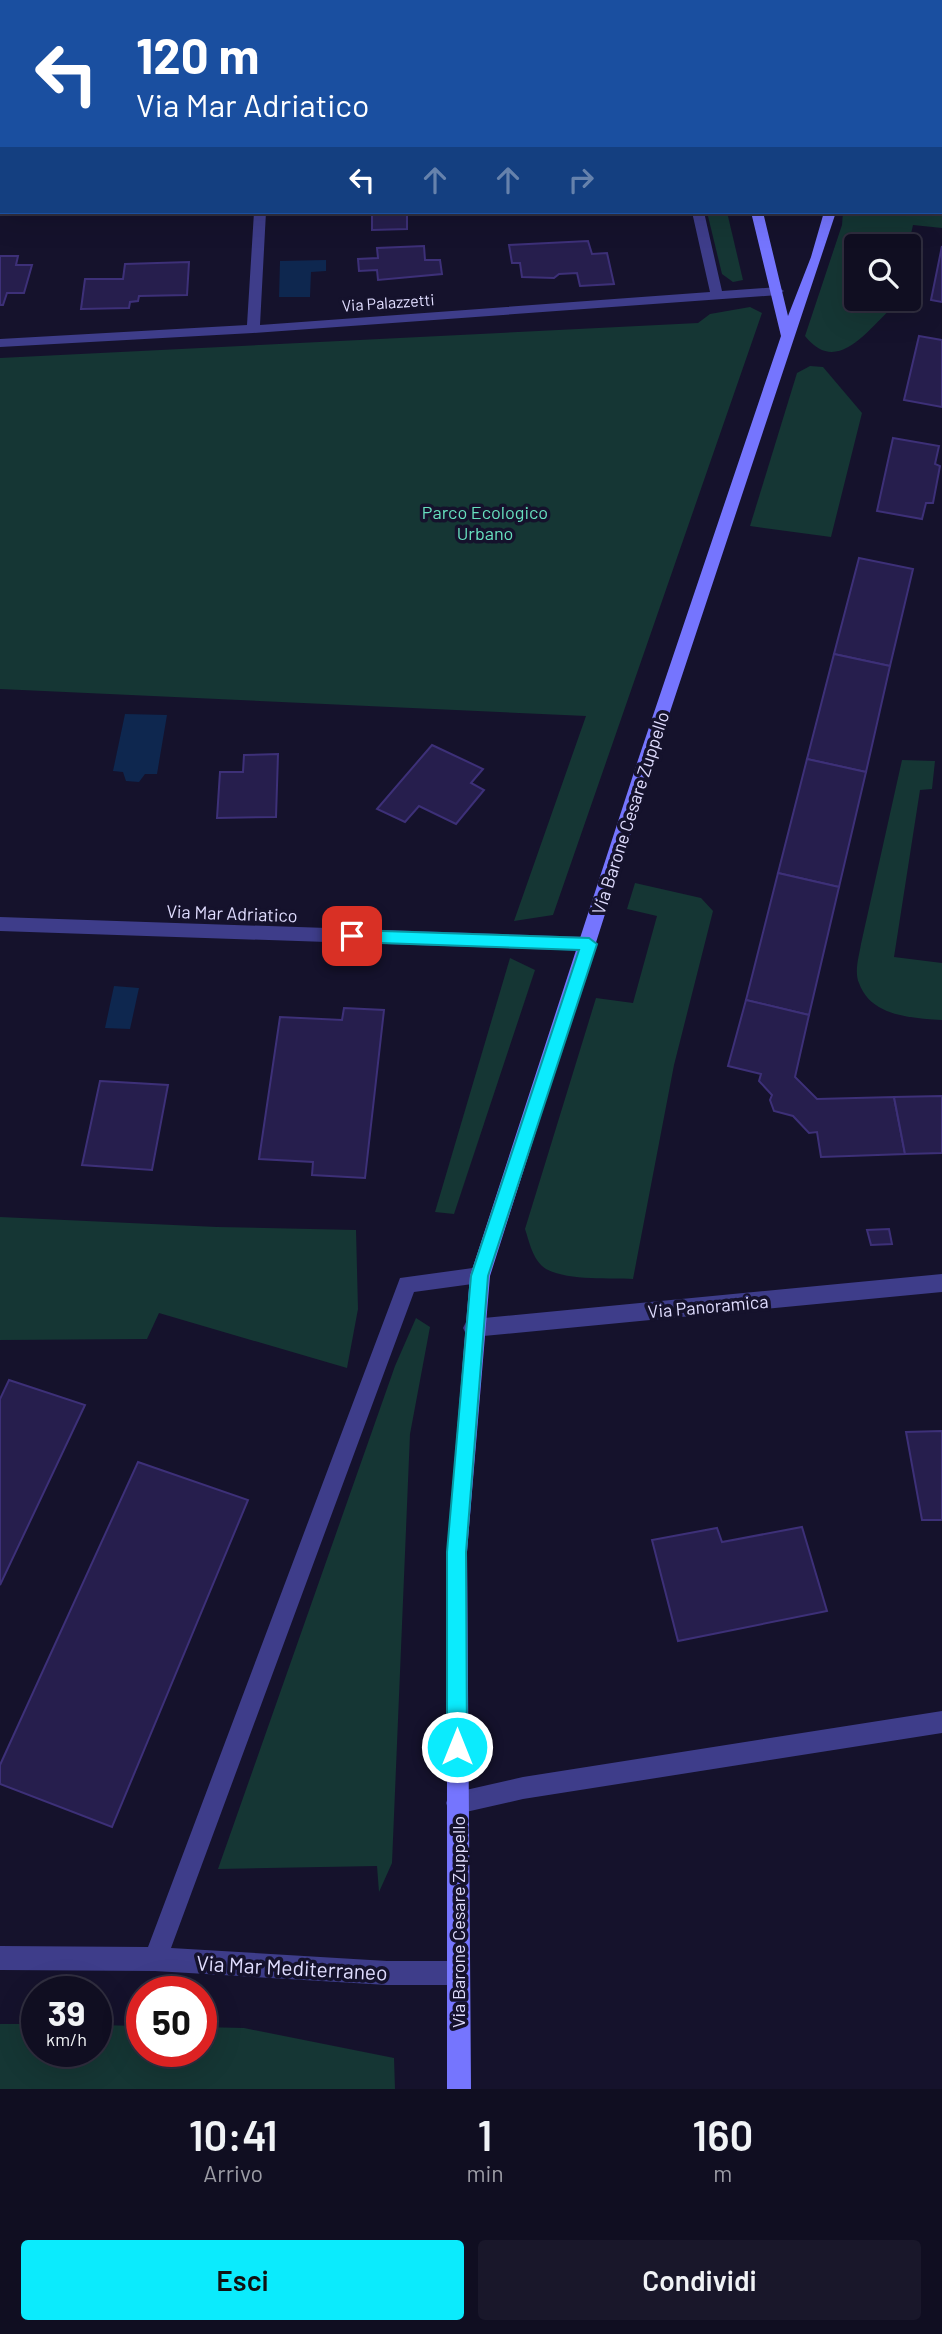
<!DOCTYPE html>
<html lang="it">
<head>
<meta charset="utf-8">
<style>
  :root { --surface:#100e21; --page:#19172a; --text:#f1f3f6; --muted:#9c9ca5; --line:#302e3f; --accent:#0bebfd }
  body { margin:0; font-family:Barlow,sans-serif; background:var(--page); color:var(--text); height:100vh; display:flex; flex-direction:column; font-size:26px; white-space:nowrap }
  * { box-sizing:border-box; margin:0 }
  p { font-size:23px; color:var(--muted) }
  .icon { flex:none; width:38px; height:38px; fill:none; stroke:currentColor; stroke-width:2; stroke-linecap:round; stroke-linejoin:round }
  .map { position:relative; height:2089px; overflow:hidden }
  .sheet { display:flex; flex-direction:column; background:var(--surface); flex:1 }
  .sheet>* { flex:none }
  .top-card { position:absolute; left:0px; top:0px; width:943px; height:214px; box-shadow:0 7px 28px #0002,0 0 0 2px var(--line); background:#1a4fa0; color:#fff; overflow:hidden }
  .tools { position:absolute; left:844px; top:234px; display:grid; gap:14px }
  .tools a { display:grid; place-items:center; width:77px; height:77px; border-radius:7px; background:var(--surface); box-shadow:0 7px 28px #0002,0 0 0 2px var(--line); font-size:35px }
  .speed { position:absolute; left:21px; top:1976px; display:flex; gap:14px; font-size:35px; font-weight:700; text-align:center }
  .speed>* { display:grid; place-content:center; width:91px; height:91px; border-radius:50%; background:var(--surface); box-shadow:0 7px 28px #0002,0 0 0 2px var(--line); line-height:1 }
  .speed small { font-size:18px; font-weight:400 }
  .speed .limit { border:10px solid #d22; background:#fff; color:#111 }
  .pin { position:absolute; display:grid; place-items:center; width:60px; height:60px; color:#fff; margin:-30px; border-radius:14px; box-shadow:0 4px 10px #0006 }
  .me { position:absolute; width:77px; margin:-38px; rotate:0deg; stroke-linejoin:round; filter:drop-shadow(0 0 5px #0008) }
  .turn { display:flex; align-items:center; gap:24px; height:147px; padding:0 21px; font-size:32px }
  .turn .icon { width:91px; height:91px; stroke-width:2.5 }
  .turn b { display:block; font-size:49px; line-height:60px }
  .lanes { display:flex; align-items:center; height:66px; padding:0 21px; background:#0003; justify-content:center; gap:35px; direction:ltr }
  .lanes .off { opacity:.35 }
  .eta { display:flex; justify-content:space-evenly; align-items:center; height:119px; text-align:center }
  .eta b { font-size:42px; font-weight:600; line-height:49px }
  .cta { display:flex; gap:14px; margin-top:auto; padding:14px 21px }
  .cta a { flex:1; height:80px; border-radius:7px; background:var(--accent); color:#111; font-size:28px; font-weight:600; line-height:80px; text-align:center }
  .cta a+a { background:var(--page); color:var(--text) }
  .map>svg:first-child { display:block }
  .green { fill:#153634 }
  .water { fill:#0e274f }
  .building { fill:#261e4d; stroke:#3d3078; stroke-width:2 }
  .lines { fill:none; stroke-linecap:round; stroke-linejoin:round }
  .service { fill:#3e3d8a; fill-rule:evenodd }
  .minor { fill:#3e3d8a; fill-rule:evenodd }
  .secondary { fill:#7575fe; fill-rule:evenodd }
  .route { fill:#0bebfd; stroke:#0799a4; stroke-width:2 }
  .labels { text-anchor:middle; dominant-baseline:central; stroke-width:7; stroke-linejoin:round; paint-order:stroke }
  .far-street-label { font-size:16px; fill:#e0ddff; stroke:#15122c }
  .park-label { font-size:18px; fill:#67e0bf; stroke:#15122c }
  .street-label { font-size:18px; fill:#e0ddff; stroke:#15122c }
  .near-street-label { font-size:21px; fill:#e0ddff; stroke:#15122c }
</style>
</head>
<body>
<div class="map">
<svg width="942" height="2089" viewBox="0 0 942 2089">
  <rect width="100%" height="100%" fill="#15122c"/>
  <g class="green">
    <path d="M 942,211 L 942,228 L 913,225 L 908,247 L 856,247 L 856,299 L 895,299 L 893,307 C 866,331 837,376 805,336 L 842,225 L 843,212 Z"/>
    <polygon points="707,212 727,212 743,280 733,282 722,274"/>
    <polygon points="750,307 762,313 553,915 514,921 586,716 0,689 0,358 698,323 710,314"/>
    <polygon points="810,366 823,367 862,413 831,537 750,526 797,373"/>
    <path d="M 902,760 L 935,761 L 932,789 L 920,790 L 894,957 L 942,963 L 942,1020 C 913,1018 871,1017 859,983 C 854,972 859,956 861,944 Z"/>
    <path d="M 635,883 L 701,898 L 713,911 L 674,1065 L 633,1279 C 610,1278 556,1281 541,1265 C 532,1256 529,1241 525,1229 L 596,998 L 633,1003 L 657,916 L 627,909 Z"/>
    <polygon points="510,958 535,970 454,1214 435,1212"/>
    <polygon points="0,1217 217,1227 356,1230 358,1309 347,1368 159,1313 147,1339 0,1340"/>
    <polygon points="416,1318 430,1327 410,1434 392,1863 379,1892 377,1866 218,1869 395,1366"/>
    <polygon points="0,2024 37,2024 37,2051 96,2051 96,2025 142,2026 142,2051 201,2051 201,2027 244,2028 394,2058 395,2089 0,2089"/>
  </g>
  <g class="water">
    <polygon points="326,260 326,271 311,272 310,297 279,297 280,261"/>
    <polygon points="125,714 167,715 157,774 145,774 139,782 126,781 123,772 113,771"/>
    <polygon points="114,986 139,988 130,1029 105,1028"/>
  </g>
  <g class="building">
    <polygon points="372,212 407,212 407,229 372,230"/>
    <polygon points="588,241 592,254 607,253 614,284 580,286 577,273 559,274 554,278 522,277 520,263 512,263 509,245"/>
    <polygon points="424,246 425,260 440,260 442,274 378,280 377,270 359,271 358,259 378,258 377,248"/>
    <polygon points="942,246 942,302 931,300"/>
    <polygon points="0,256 18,256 16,265 32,265 24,293 7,293 3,305 0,305"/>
    <polygon points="189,262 187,295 139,296 138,301 130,302 129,308 81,309 85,279 123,279 125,264"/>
    <polygon points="919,336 942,340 942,407 904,400"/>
    <polygon points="893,438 939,446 935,464 940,466 933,503 926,503 922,519 877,511"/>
    <polygon points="859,558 913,569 890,666 834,654"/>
    <polygon points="834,654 890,666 866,772 807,759"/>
    <polygon points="432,745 483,769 471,783 484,790 456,824 419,806 405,822 377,809"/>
    <polygon points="278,754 276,817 217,818 220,772 243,772 244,755"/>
    <polygon points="807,759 866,772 839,887 778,873"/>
    <polygon points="778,873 839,887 809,1015 746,1000"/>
    <polygon points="746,1000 809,1015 795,1077 817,1099 894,1097 905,1154 821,1157 817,1132 809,1133 793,1116 774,1111 770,1100 772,1095 759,1081 761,1074 728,1066"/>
    <polygon points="344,1008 384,1010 365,1178 312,1175 313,1162 259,1159 280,1017 342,1020"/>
    <polygon points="100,1081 168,1085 152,1170 82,1165"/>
    <polygon points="942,1096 942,1153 905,1154 894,1097"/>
    <polygon points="889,1229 892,1244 871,1245 867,1230"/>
    <polygon points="9,1380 85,1405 0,1585 0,1399"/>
    <polygon points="942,1431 942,1520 922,1520 906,1432"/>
    <polygon points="138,1462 248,1500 112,1827 0,1784 0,1765"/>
    <polygon points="802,1527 827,1611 678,1641 652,1540 717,1528 722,1542"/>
  </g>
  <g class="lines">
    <polygon class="service" points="942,1711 942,1733 523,1799 457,1814 449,1811 446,1803 449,1795 457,1792 523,1777"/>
    <g class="minor">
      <rect x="268" y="0" width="10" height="2"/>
      <polygon points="643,0 653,0 654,2 644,2"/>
      <polygon points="254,212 266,212 260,325 710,292 692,212 704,212 722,291 778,287 784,291 778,295 253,333 0,347 0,339 247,325"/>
      <polygon points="0,917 589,937 595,939 597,944 595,949 589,951 0,931"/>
      <polygon points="480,1267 487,1270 490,1276 487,1282 414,1292 171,1948 387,1961 457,1961 465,1965 469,1973 465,1981 457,1985 387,1985 155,1971 0,1970 0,1946 148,1947 400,1278"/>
      <polygon points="942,1274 942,1292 473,1337 466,1334 463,1328 466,1322 473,1319"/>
    </g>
    <g class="secondary">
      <rect x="694" y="0" width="10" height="2"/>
      <polygon points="739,0 749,0 750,2 740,2"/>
      <polygon points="751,212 763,212 788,316 811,257 824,212 836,212 654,760 490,1276 467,1552 471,2089 447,2089 447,1552 470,1276 638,760 781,336"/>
    </g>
  </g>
  <polygon class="route" points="352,930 589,938 597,944 488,1276 466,1552 467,1747 464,1754 457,1757 450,1754 447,1747 447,1552 471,1276 579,950 352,942 344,936"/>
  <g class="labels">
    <g class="far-street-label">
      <text transform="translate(388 302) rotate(-4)">Via Palazzetti</text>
    </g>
    <g class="park-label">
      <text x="485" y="512">Parco Ecologico<tspan x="485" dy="21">Urbano</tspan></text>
    </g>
    <g class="street-label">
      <text transform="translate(630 813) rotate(-72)">Via Barone Cesare Zuppello</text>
      <text transform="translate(232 913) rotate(2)">Via Mar Adriatico</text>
      <text transform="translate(708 1306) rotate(-5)">Via Panoramica</text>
      <text transform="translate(458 1922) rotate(-90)">Via Barone Cesare Zuppello</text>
    </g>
    <g class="near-street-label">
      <text transform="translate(292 1967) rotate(3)">Via Mar Mediterraneo</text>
    </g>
  </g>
</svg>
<div class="tools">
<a><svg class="icon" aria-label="search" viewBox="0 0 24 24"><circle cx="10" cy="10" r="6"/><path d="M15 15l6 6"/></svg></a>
</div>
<div class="speed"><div>39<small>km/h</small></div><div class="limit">50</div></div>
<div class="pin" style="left:352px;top:936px;background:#d93025"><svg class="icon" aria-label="arrive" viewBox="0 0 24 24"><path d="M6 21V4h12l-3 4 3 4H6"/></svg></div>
<svg class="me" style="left:457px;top:1747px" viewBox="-20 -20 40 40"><circle r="17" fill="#0bebfd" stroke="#fff" stroke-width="3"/><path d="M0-11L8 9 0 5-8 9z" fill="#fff"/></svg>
<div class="top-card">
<div class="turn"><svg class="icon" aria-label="left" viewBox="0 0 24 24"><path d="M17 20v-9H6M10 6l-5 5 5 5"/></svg><div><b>120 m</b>Via Mar Adriatico</div></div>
<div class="lanes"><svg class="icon" aria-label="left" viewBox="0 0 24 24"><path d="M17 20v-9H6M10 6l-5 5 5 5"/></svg><svg class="icon off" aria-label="ahead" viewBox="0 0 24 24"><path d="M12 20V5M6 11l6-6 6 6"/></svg><svg class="icon off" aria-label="ahead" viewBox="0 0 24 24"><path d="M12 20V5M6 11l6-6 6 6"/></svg><svg class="icon off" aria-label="right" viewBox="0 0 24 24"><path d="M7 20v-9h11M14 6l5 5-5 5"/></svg></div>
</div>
</div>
<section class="sheet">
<div class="eta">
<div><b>10:41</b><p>Arrivo</p></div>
<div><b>1</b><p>min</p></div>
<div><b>160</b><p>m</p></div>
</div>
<div class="cta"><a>Esci</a><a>Condividi</a></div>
</section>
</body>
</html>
